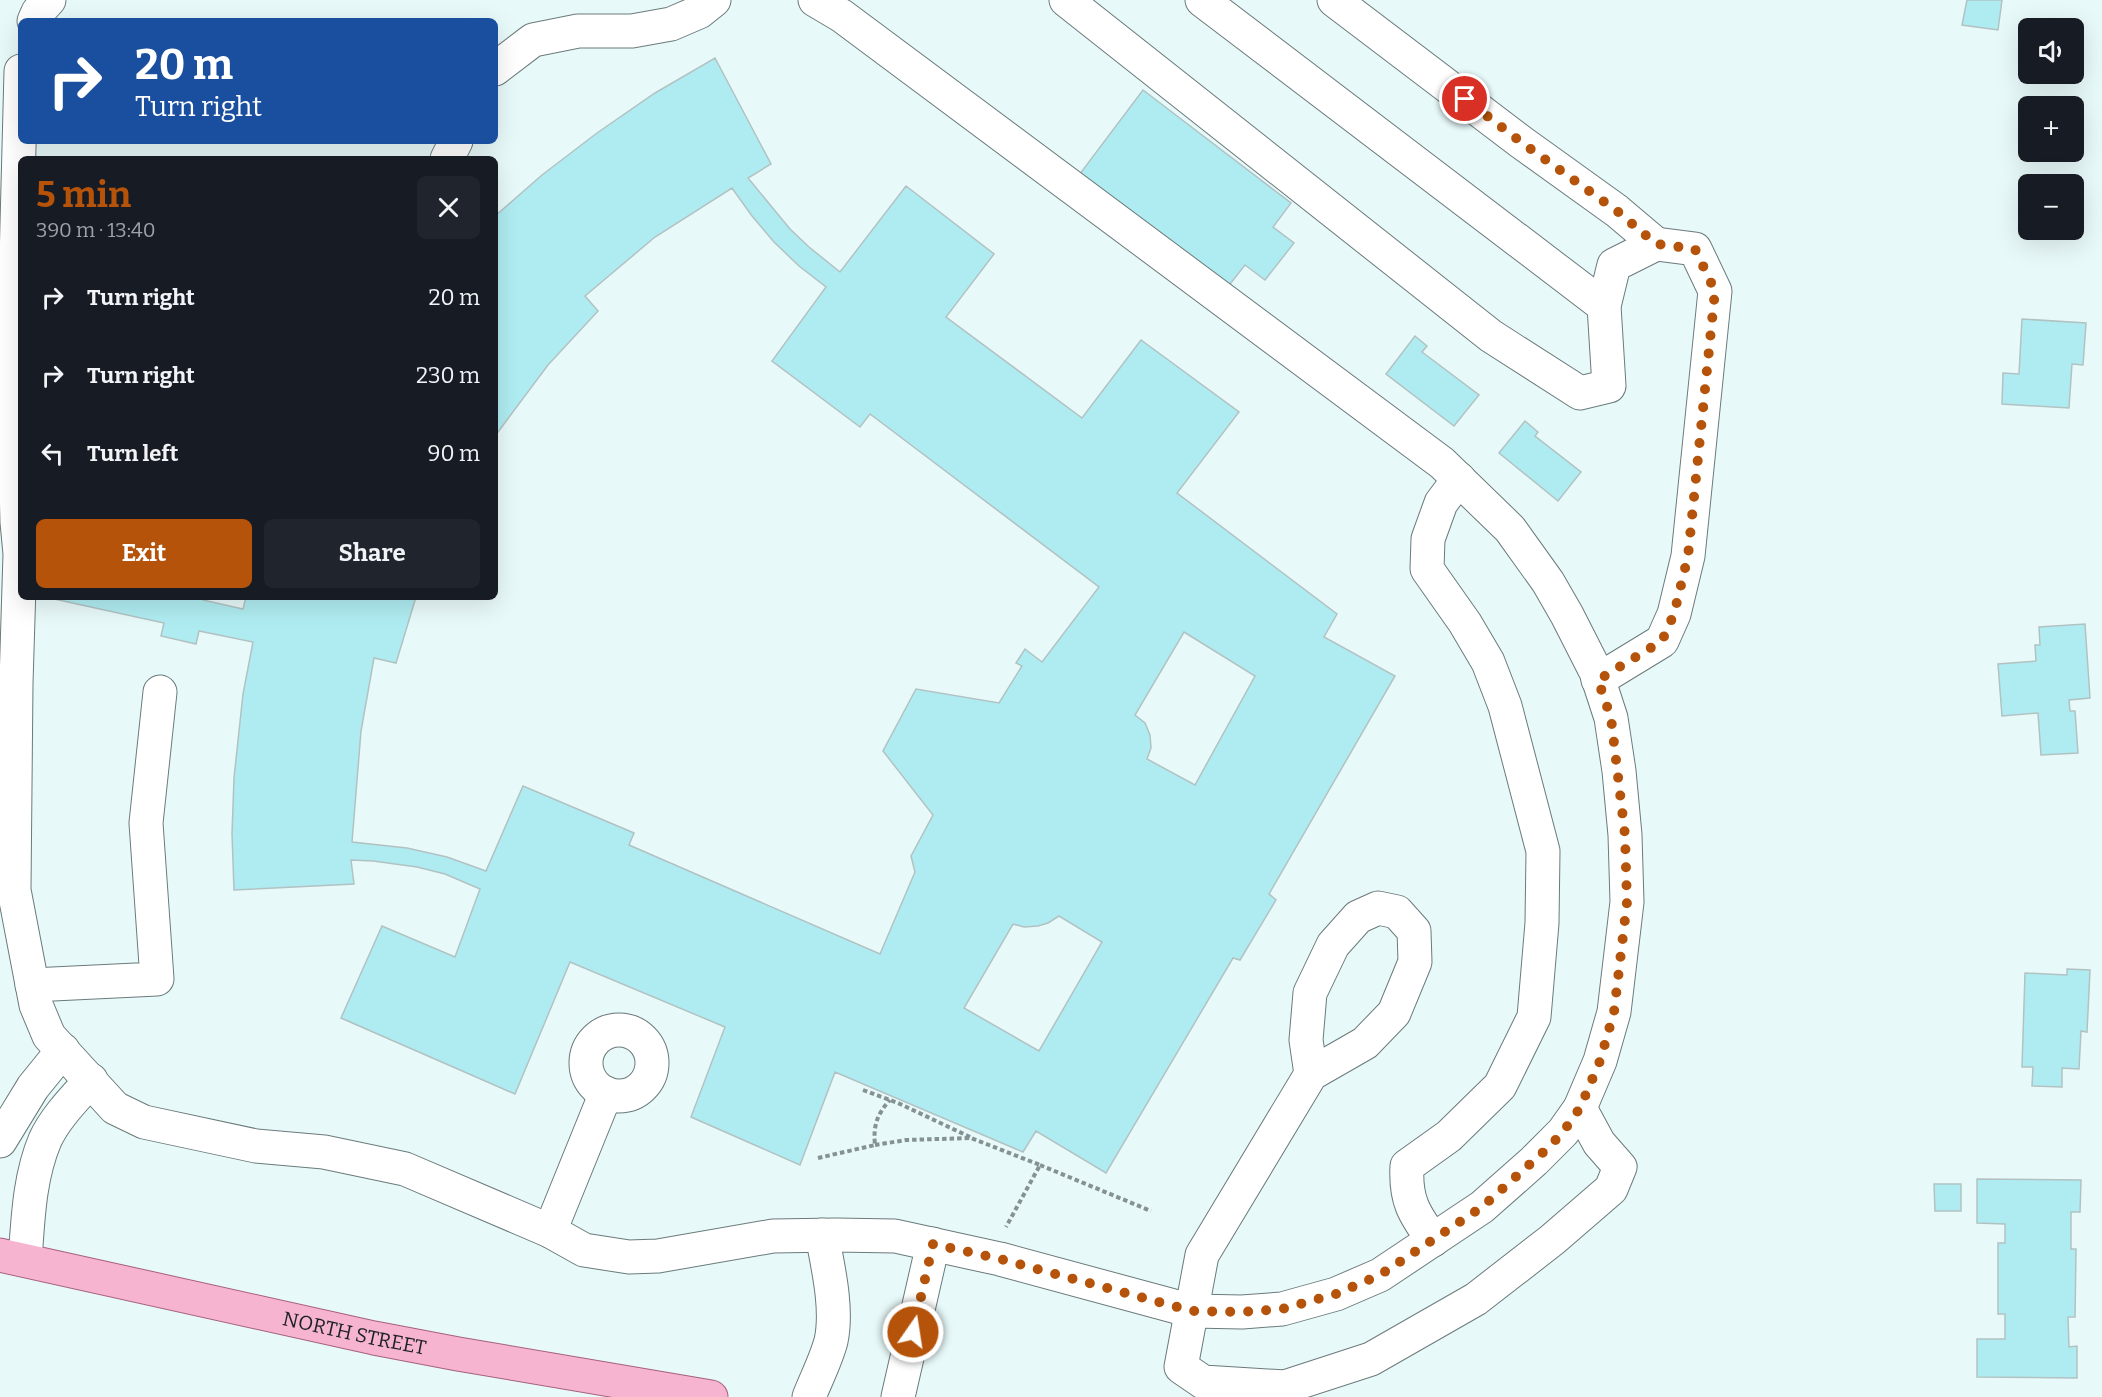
<!DOCTYPE html>
<html lang="en">
<head>
<meta charset="utf-8">
<style>
  :root { --surface:#171b24; --page:#20242c; --text:#f1f3f6; --muted:#9ea1a6; --accent:#b45309 }
  body { margin:0; font-family:Bitter,serif; background:var(--page); color:var(--text); height:100vh; display:flex; flex-direction:column; font-size:22px; white-space:nowrap }
  * { box-sizing:border-box; margin:0 }
  p { font-size:20px; color:var(--muted) }
  .icon { flex:none; width:33px; height:33px; fill:none; stroke:currentColor; stroke-width:2; stroke-linecap:round; stroke-linejoin:round }
  .map { position:relative; flex:1; overflow:hidden }
  .side { position:absolute; left:18px; top:156px; width:480px; height:444px; display:flex; flex-direction:column; background:var(--surface); border-radius:9px; box-shadow:0 6px 24px #0002 }
  .side>* { flex:none }
  .top-card { position:absolute; left:18px; top:18px; width:480px; height:126px; border-radius:9px; box-shadow:0 6px 24px #0002; background:#1a4fa0; color:#fff; overflow:hidden }
  .buttons { position:absolute; left:2018px; top:18px; display:grid; gap:12px }
  .buttons a { display:grid; place-items:center; width:66px; height:66px; border-radius:9px; background:var(--surface); box-shadow:0 6px 24px #0002; font-size:30px }
  .pin { position:absolute; display:grid; place-items:center; width:51px; height:51px; color:#fff; margin:-26px; border:3px solid #fff; border-radius:50%; box-shadow:0 2px 6px #0007 }
  .me { position:absolute; width:66px; margin:-33px; rotate:13deg; stroke-linejoin:round; filter:drop-shadow(0 0 4px #0008) }
  .turn { display:flex; align-items:center; gap:21px; height:126px; padding:0 18px; font-size:27px }
  .turn .icon { width:78px; height:78px; stroke-width:2.5 }
  .turn b { display:block; font-size:42px; line-height:51px }
  .round { display:grid; place-items:center; flex:none; width:63px; height:63px; border-radius:9px; background:var(--page) }
  .headline { display:flex; align-items:center; justify-content:space-between; height:102px; padding:0 18px }
  h1 { font-size:36px; font-weight:700; line-height:45px; color:var(--accent) }
  .primary-button { display:flex; gap:12px; margin-top:auto; padding:12px 18px }
  .primary-button a { flex:1; height:69px; border-radius:9px; background:var(--accent); color:#fff; font-size:24px; font-weight:700; line-height:69px; text-align:center }
  .primary-button a+a { background:var(--page); color:var(--text) }
  ul { padding:0; list-style:none }
  li { display:flex; align-items:center; gap:18px; height:78px; padding:0 18px }
  li div { flex:1 }
  li b { display:block; font-size:22px }
  li em { font-style:normal }
  .map>svg:first-child { display:block }
  .building { fill:#afecf1; stroke:#b2c2c3; stroke-width:1.5; fill-rule:evenodd }
  .lines { fill:none; stroke-linecap:round; stroke-linejoin:round }
  .minor-casing { stroke:#6b7a7b; stroke-width:35 }
  .major-casing { stroke:#a66081; stroke-width:35 }
  .path { stroke:#859192; stroke-width:4; stroke-dasharray:4.5 3; stroke-linecap:butt }
  .minor { stroke:#fff; stroke-width:33 }
  .major { stroke:#f6b4d1; stroke-width:33 }
  .route { stroke:#b45309; stroke-width:10; stroke-dasharray:0 18 }
  .labels { text-anchor:middle; dominant-baseline:central; stroke-width:4.5; stroke-linejoin:round; paint-order:stroke }
  .street-label { font-size:20px; fill:#1c2223; stroke:#fff }
</style>
</head>
<body>
<div class="map">
<svg width="2102" height="1397" viewBox="0 0 2102 1397">
  <rect width="100%" height="100%" fill="#e8f9fa"/>
  <g class="building">
    <polygon points="1967,0 2002,0 1998,30 1962,25"/>
    <path d="M 715,58 L 771,164 L 748,178 L 790,229 L 809,247 L 840,272 L 906,186 L 994,254 L 946,317 L 1082,418 L 1141,340 L 1239,412 L 1177,493 L 1337,614 L 1324,637 L 1395,676 L 1269,894 L 1276,900 L 1240,960 L 1233,958 L 1106,1173 L 1036,1131 L 1023,1152 L 835,1072 L 800,1165 L 691,1117 L 725,1027 L 570,962 L 515,1094 L 341,1018 L 382,926 L 455,957 L 480,889 L 445,874 L 417,867 L 373,861 L 351,860 L 354,884 L 234,890 L 232,834 L 234,778 L 243,694 L 253,642 L 199,631 L 196,644 L 161,636 L 164,623 L 45,597 L 203,597 L 203,600 L 243,609 L 246,597 L 416,597 L 396,663 L 374,658 L 361,731 L 352,842 L 407,848 L 447,857 L 486,871 L 523,786 L 634,833 L 629,845 L 880,954 L 915,872 L 911,856 L 933,815 L 883,751 L 916,689 L 999,703 L 1022,666 L 1016,663 L 1025,649 L 1042,662 L 1099,587 L 870,414 L 860,427 L 772,361 L 826,287 L 799,266 L 774,242 L 752,216 L 732,188 L 655,237 L 585,296 L 598,311 L 548,365 L 495,436 L 495,216 L 542,175 L 597,133 L 655,93 ZM 1184,632 L 1255,676 L 1195,785 L 1147,759 L 1151,748 L 1150,735 L 1145,723 L 1135,715 ZM 1059,916 L 1102,942 L 1039,1051 L 964,1008 L 1013,924 L 1024,927 L 1038,926 L 1048,923 Z"/>
    <polygon points="1143,90 1291,203 1273,227 1294,243 1265,280 1245,265 1227,288 1079,175"/>
    <polygon points="2022,319 2086,323 2083,365 2072,364 2069,408 2002,404 2003,373 2019,374"/>
    <polygon points="1415,336 1427,346 1422,352 1479,395 1454,426 1386,374"/>
    <polygon points="1525,421 1538,432 1535,436 1581,472 1558,501 1499,453"/>
    <polygon points="2085,624 2090,698 2069,700 2070,711 2075,711 2078,753 2041,755 2038,713 2002,716 1998,664 2036,661 2035,645 2040,645 2039,627"/>
    <polygon points="2067,969 2090,970 2087,1032 2081,1031 2079,1069 2062,1068 2062,1087 2032,1086 2033,1067 2022,1067 2025,973 2067,975"/>
    <polygon points="1977,1179 2081,1180 2080,1212 2071,1212 2071,1249 2076,1249 2075,1317 2068,1317 2069,1347 2077,1346 2077,1378 1977,1377 1977,1339 2005,1339 2005,1314 1998,1314 1998,1243 2005,1243 2005,1224 1977,1223"/>
    <polygon points="1934,1184 1961,1184 1961,1211 1935,1211"/>
  </g>
  <g class="lines">
    <g class="minor-casing">
      <g id="minor">
        <polyline points="1066,0 1491,336 1580,393 1609,386 1604,306 1614,265 1656,244 1695,249 1715,291 1688,556 1674,614 1662,641 1598,680"/>
        <polyline points="1202,0 1604,306"/>
        <polyline points="1334,0 1521,142 1617,211 1656,244"/>
        <polyline points="34,21 38,12 49,0"/>
        <polyline points="495,69 533,40 578,31 632,31 671,24 699,12 714,0"/>
        <polyline points="21,71 13,377 17,522 20,554 16,683 14,890 36,1005 49,1036 115,1108 144,1122 256,1146 324,1152 405,1169 550,1231 584,1250 629,1257 658,1256 773,1236 836,1235 895,1236 1000,1259 1192,1311 1242,1312 1282,1309 1336,1294 1380,1275 1482,1207 1534,1161 1563,1132 1580,1108 1600,1061 1614,1012 1627,902 1625,835 1619,771 1611,718 1596,672 1567,615 1548,582 1510,529 1442,463 842,16 815,0"/>
        <polyline points="447,159 456,141"/>
        <polyline points="32,985 157,979 146,823 160,692"/>
        <circle cx="619" cy="1063" r="33"/>
        <polyline points="1311,1074 1365,1043 1394,1013 1415,962 1414,931 1397,912 1378,908 1358,917 1333,945 1310,993 1306,1040 1311,1074 1202,1255 1181,1367 1203,1382 1285,1387 1371,1359 1476,1299 1552,1240 1611,1189 1620,1167 1599,1143 1580,1108"/>
        <polyline points="0,1141 33,1087 63,1050"/>
        <polyline points="550,1231 606,1093"/>
        <path d="M 1433,1240 C 1414,1214 1405,1200 1407,1166 L 1449,1136 L 1500,1086 L 1534,1017 L 1542,923 L 1543,851 L 1505,706 L 1488,662 L 1465,623 L 1427,569 L 1428,539 L 1441,503 L 1459,479"/>
        <path d="M 25,1260 C 28,1220 29,1178 45,1140 C 55,1118 74,1099 91,1080"/>
        <path d="M 809,1397 C 816,1379 826,1360 831,1341 C 838,1309 828,1267 822,1235"/>
        <polyline points="898,1397 933,1244"/>
      </g>
    </g>
    <g class="major-casing">
      <g id="major">
        <path id="s1" d="M 0,1255 L 374,1338 L 458,1354 L 711,1397"/>
      </g>
    </g>
    <g class="path">
      <polyline points="863,1090 898,1103 970,1137"/>
      <polyline points="875,1145 906,1140 971,1138 1040,1165 1006,1227"/>
      <path d="M 818,1158 L 875,1145 C 873,1126 877,1114 890,1100"/>
      <polyline points="1040,1165 1151,1211"/>
    </g>
    <use href="#minor" class="minor"/>
    <use href="#major" class="major"/>
  </g>
  <g class="lines">
    <polyline class="route" points="913,1332 933,1244 1000,1259 1192,1311 1242,1312 1282,1309 1336,1294 1380,1275 1482,1207 1549,1147 1563,1132 1580,1108 1600,1061 1614,1012 1627,902 1625,835 1611,718 1598,680 1662,641 1674,614 1688,556 1715,291 1695,249 1656,244 1617,211 1521,142 1465,99"/>
  </g>
  <g class="labels">
    <g class="street-label">
      <text stroke="none"><textPath href="#s1" startOffset="363">NORTH STREET</textPath></text>
    </g>
  </g>
</svg>
<div class="buttons">
<a><svg class="icon" aria-label="sound" viewBox="0 0 24 24"><path d="M4 9h4l5-4v14l-5-4H4zM17 9q2 3 0 6"/></svg></a>
<a>+</a>
<a>−</a>
</div>
<div class="pin" style="left:1465px;top:99px;background:#d93025"><svg class="icon" aria-label="arrive" viewBox="0 0 24 24"><path d="M6 21V4h12l-3 4 3 4H6"/></svg></div>
<svg class="me" style="left:913px;top:1332px" viewBox="-20 -20 40 40"><circle r="17" fill="#b45309" stroke="#fff" stroke-width="3"/><path d="M0-11L8 9 0 5-8 9z" fill="#fff"/></svg>
<div class="top-card">
<div class="turn"><svg class="icon" aria-label="right" viewBox="0 0 24 24"><path d="M7 20v-9h11M14 6l5 5-5 5"/></svg><div><b>20 m</b>Turn right</div></div>
</div>
<section class="side">
<div class="headline"><div><h1>5 min</h1><p>390 m · 13:40</p></div><a class="round"><svg class="icon" aria-label="close" viewBox="0 0 24 24"><path d="M6 6l12 12M18 6L6 18"/></svg></a></div>
<ul>
<li><svg class="icon" aria-label="right" viewBox="0 0 24 24"><path d="M7 20v-9h11M14 6l5 5-5 5"/></svg><div><b>Turn right</b></div><em>20 m</em></li>
<li><svg class="icon" aria-label="right" viewBox="0 0 24 24"><path d="M7 20v-9h11M14 6l5 5-5 5"/></svg><div><b>Turn right</b></div><em>230 m</em></li>
<li><svg class="icon" aria-label="left" viewBox="0 0 24 24"><path d="M17 20v-9H6M10 6l-5 5 5 5"/></svg><div><b>Turn left</b></div><em>90 m</em></li>
</ul>
<div class="primary-button"><a>Exit</a><a>Share</a></div>
</section>
</div>
</body>
</html>
